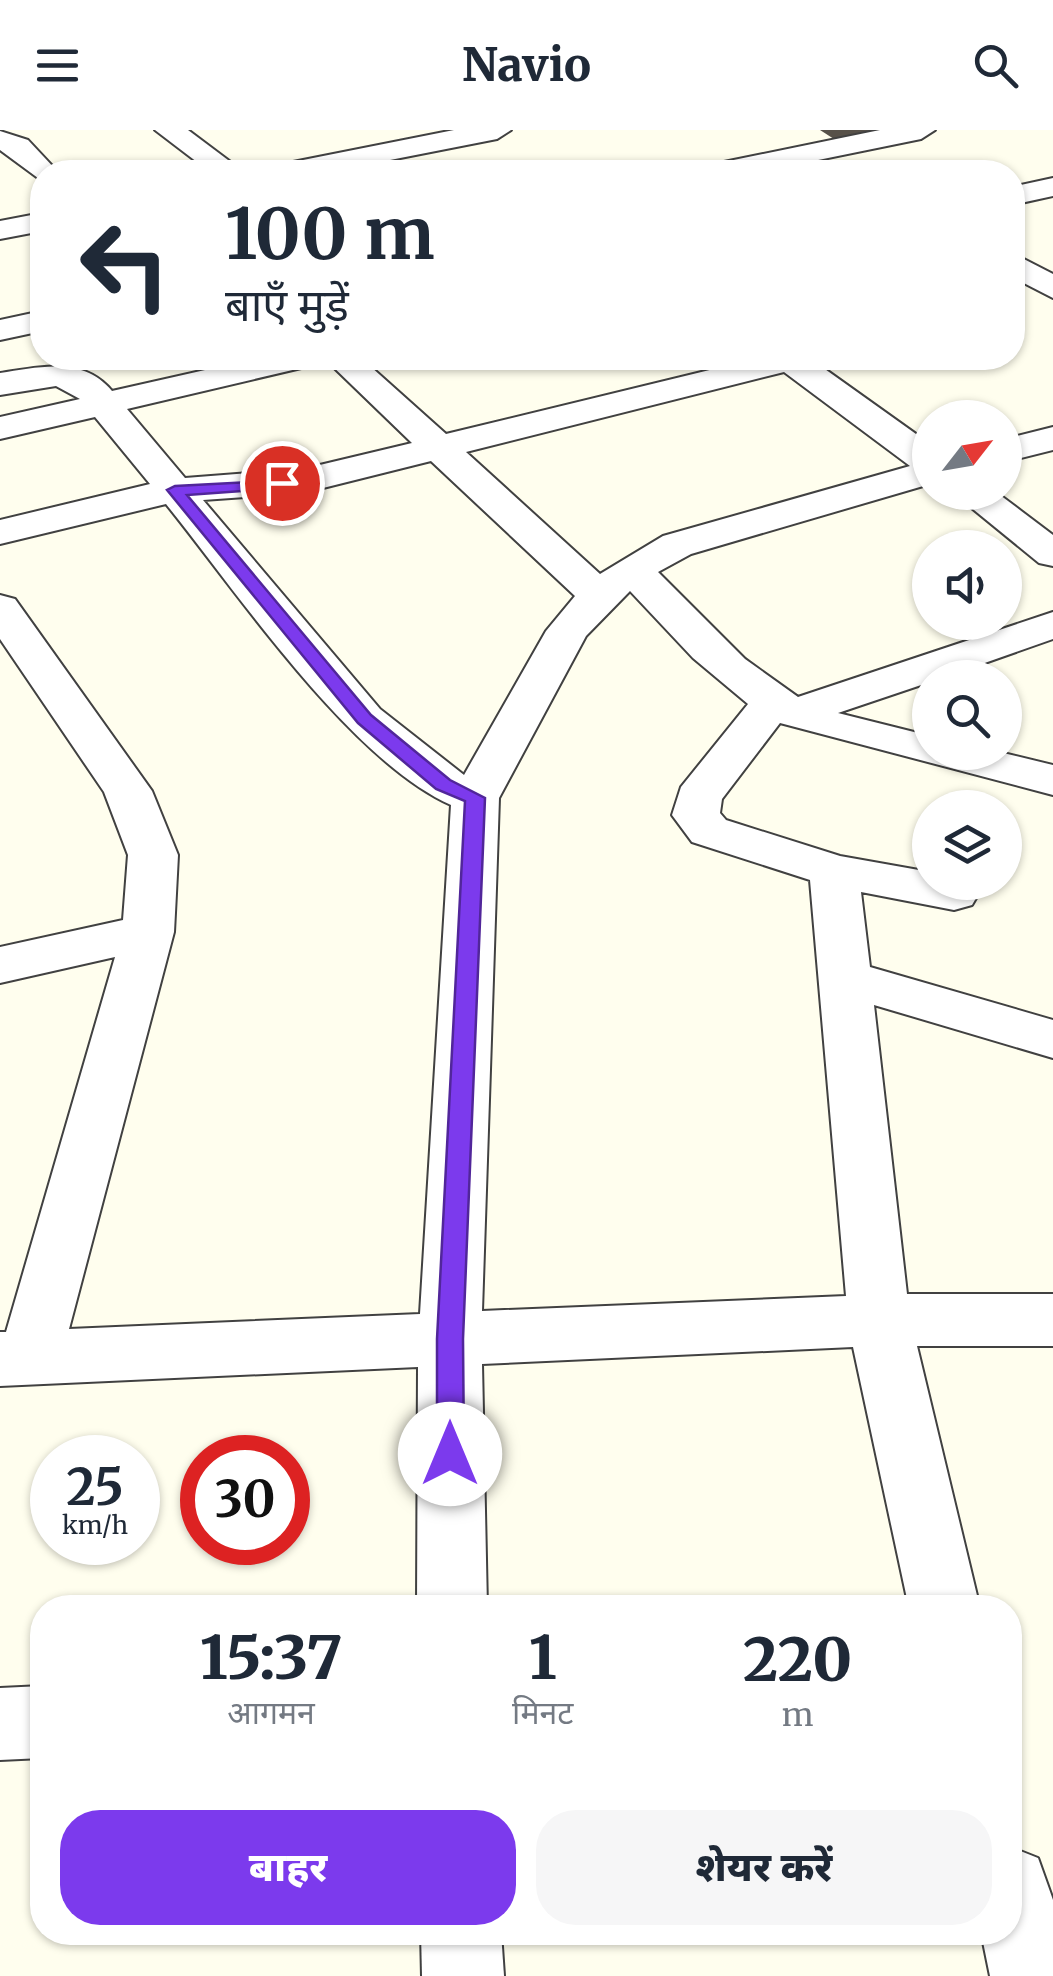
<!DOCTYPE html>
<html lang="hi">
<head>
<meta charset="utf-8">
<style>
  :root { --surface:#fff; --page:#f6f6f7; --text:#1f2937; --muted:#747a83; --accent:#7c3aed }
  body { margin:0; font-family:Merriweather,"Noto Sans Devanagari",serif; background:var(--page); color:var(--text); height:100vh; display:flex; flex-direction:column; font-size:38px; white-space:nowrap }
  * { box-sizing:border-box; margin:0 }
  p { font-size:32px; color:var(--muted) }
  .icon { flex:none; width:55px; height:55px; fill:none; stroke:currentColor; stroke-width:2; stroke-linecap:round; stroke-linejoin:round }
  .map { position:relative; flex:1; overflow:hidden }
  .side { position:absolute; left:30px; top:1465px; width:992px; height:350px; display:flex; flex-direction:column; background:var(--surface); border-radius:40px; box-shadow:0 2px 8px #0004 }
  .side>* { flex:none }
  .top-card { position:absolute; left:30px; top:30px; width:995px; height:210px; border-radius:40px; box-shadow:0 2px 8px #0004; background:#fff; color:var(--text); overflow:hidden }
  .needle { width:65px; rotate:59deg }
  .fabs { position:absolute; left:912px; top:270px; display:grid; gap:20px }
  .fabs a { display:grid; place-items:center; width:110px; height:110px; border-radius:50%; background:var(--surface); box-shadow:0 2px 8px #0004; font-size:50px }
  .speed { position:absolute; left:30px; top:1305px; display:flex; gap:20px; font-size:50px; font-weight:700; text-align:center }
  .speed>* { display:grid; place-content:center; width:130px; height:130px; border-radius:50%; background:var(--surface); box-shadow:0 2px 8px #0004; line-height:1 }
  .speed small { font-size:25px; font-weight:400 }
  .speed .limit { border:15px solid #d22; background:#fff; color:#111 }
  .pin { position:absolute; display:grid; place-items:center; width:85px; height:85px; color:#fff; margin:-42px; border:5px solid #fff; border-radius:50%; box-shadow:0 2px 10px #0007 }
  .me { position:absolute; width:110px; margin:-55px; rotate:0deg; stroke-linejoin:round; filter:drop-shadow(0 0 8px #0008) }
  .turn { display:flex; align-items:center; gap:35px; height:210px; padding:0 30px; font-size:45px }
  .turn .icon { width:130px; height:130px; stroke-width:2.5 }
  .turn b { display:block; font-size:70px; line-height:85px }
  .eta { display:flex; justify-content:space-evenly; align-items:center; height:170px; text-align:center }
  .eta b { font-size:60px; font-weight:800; line-height:70px }
  .action { display:flex; gap:20px; margin-top:auto; padding:20px 30px }
  .action a { flex:1; height:115px; border-radius:40px; background:var(--accent); color:#fff; font-size:40px; font-weight:800; line-height:115px; text-align:center }
  .action a+a { background:var(--page); color:var(--text) }
  header { display:flex; justify-content:space-between; align-items:center; height:130px; padding:0 30px; background:var(--surface); font-size:45px; font-weight:800 }
  .map>svg:first-child { display:block }
  .building { fill:#575149 }
  .lines { fill:none; stroke-linecap:round; stroke-linejoin:round }
  .minor-casing { stroke:#414141; stroke-width:4 }
  .minor { fill:#fff; fill-rule:evenodd }
  .route { fill:#7c3aed; stroke:#51269a; stroke-width:2.5 }
</style>
</head>
<body>
<header><svg class="icon" aria-label="menu" viewBox="0 0 24 24"><path d="M4 6h16M4 12h16M4 18h16"/></svg>Navio<svg class="icon" aria-label="search" viewBox="0 0 24 24"><circle cx="10" cy="10" r="6"/><path d="M15 15l6 6"/></svg></header>
<div class="map">
<svg width="1053" height="1846" viewBox="0 0 1053 1846">
  <rect width="100%" height="100%" fill="#fffeee"/>
  <polygon class="building" points="820,0 870,0 870,2 834,9"/>
  <g class="lines">
    <g class="minor-casing">
      <g id="minor">
        <polygon points="155,0 188,0 244,42 210,42"/>
        <polygon points="454,0 511,0 497,9 329,42 273,42 288,33"/>
        <polygon points="880,0 935,0 921,9 759,42 704,42 719,33"/>
        <polygon points="0,1 28,10 58,42 42,42 42,51 0,20"/>
        <polygon points="1053,48 1053,66 1012,75 1012,57"/>
        <polygon points="42,83 42,101 0,109 0,91"/>
        <polygon points="1012,123 1053,144 1053,168 1012,147"/>
        <polygon points="42,181 42,201 0,210 0,190"/>
        <path d="M 258,228 L 320,228 L 314,235 L 127,279 L 185,348 L 303,339 L 412,313 L 324,228 L 361,228 L 446,304 L 759,228 L 817,228 L 815,232 L 930,314 L 930,354 L 691,424 L 658,442 L 745,529 L 798,567 L 1053,482 L 1053,509 L 942,548 L 930,548 L 930,552 L 838,583 L 930,606 L 930,622 L 999,622 L 1053,635 L 1053,665 L 780,593 L 722,669 L 720,683 L 726,690 L 840,726 L 930,742 L 930,752 L 973,752 L 979,763 L 972,775 L 954,780 L 861,762 L 870,837 L 1053,890 L 1053,928 L 874,875 L 907,1164 L 1053,1164 L 1053,1216 L 917,1216 L 980,1478 L 909,1478 L 853,1217 L 482,1234 L 487,1478 L 417,1478 L 418,1237 L 0,1256 L 0,1202 L 6,1202 L 115,827 L 0,853 L 0,817 L 123,790 L 128,725 L 104,662 L 0,509 L 0,465 L 15,469 L 152,661 L 178,725 L 174,802 L 69,1199 L 420,1184 L 451,675 C 350,630 237,462 166,374 L 0,414 L 0,390 L 150,354 L 95,287 L 0,309 L 0,287 L 80,269 L 56,256 L 0,265 L 0,243 C 40,237 83,226 112,261 ZM 784,242 L 910,336 L 663,406 L 600,444 L 466,322 ZM 431,331 L 575,466 L 546,501 L 464,645 L 380,579 L 203,370 L 303,363 ZM 630,461 L 693,528 L 748,574 L 681,657 L 672,685 L 692,712 L 810,750 L 846,1166 L 482,1181 L 499,668 L 586,506 Z"/>
        <polygon points="1053,297 1053,320 1005,332 1005,309"/>
        <polygon points="952,362 996,362 1053,405 1053,436 1039,433"/>
        <polygon points="42,1556 42,1628 0,1630 0,1558"/>
        <polygon points="1010,1717 1038,1728 1053,1770 1053,1846 990,1846 981,1802 1010,1802"/>
        <polygon points="421,1802 501,1802 504,1846 422,1846"/>
      </g>
    </g>
    <use href="#minor" class="minor"/>
  </g>
  <polygon class="route" points="287,350 287,357 282,358 187,365 371,585 450,650 485,668 463,1209 464,1324 460,1333 450,1336 441,1333 437,1324 437,1209 465,671 436,659 358,593 167,360 175,356"/>
</svg>
<div class="fabs">
<a><svg class="needle" viewBox="-14 -14 28 28"><path d="M0-13l5 13h-10z" fill="#e53935"/><path d="M0 13l5-13h-10z" fill="#747a83"/></svg></a>
<a><svg class="icon" aria-label="sound" viewBox="0 0 24 24"><path d="M4 9h4l5-4v14l-5-4H4zM17 9q2 3 0 6"/></svg></a>
<a><svg class="icon" aria-label="search" viewBox="0 0 24 24"><circle cx="10" cy="10" r="6"/><path d="M15 15l6 6"/></svg></a>
<a><svg class="icon" aria-label="layers" viewBox="0 0 24 24"><path d="M12 4l9 5-9 5-9-5zM3 14l9 5 9-5"/></svg></a>
</div>
<div class="speed"><div>25<small>km/h</small></div><div class="limit">30</div></div>
<div class="pin" style="left:282px;top:353px;background:#d93025"><svg class="icon" aria-label="arrive" viewBox="0 0 24 24"><path d="M6 21V4h12l-3 4 3 4H6"/></svg></div>
<svg class="me" style="left:450px;top:1324px" viewBox="-20 -20 40 40"><circle r="19" fill="#fff"/><path d="M0-13L10 11 0 6-10 11z" fill="#7c3aed"/></svg>
<div class="top-card">
<div class="turn"><svg class="icon" aria-label="left" viewBox="0 0 24 24"><path d="M17 20v-9H6M10 6l-5 5 5 5"/></svg><div><b>100 m</b>बाएँ मुड़ें</div></div>
</div>
<section class="side">
<div class="eta">
<div><b>15:37</b><p>आगमन</p></div>
<div><b>1</b><p>मिनट</p></div>
<div><b>220</b><p>m</p></div>
</div>
<div class="action"><a>बाहर</a><a>शेयर करें</a></div>
</section>
</div>
</body>
</html>
